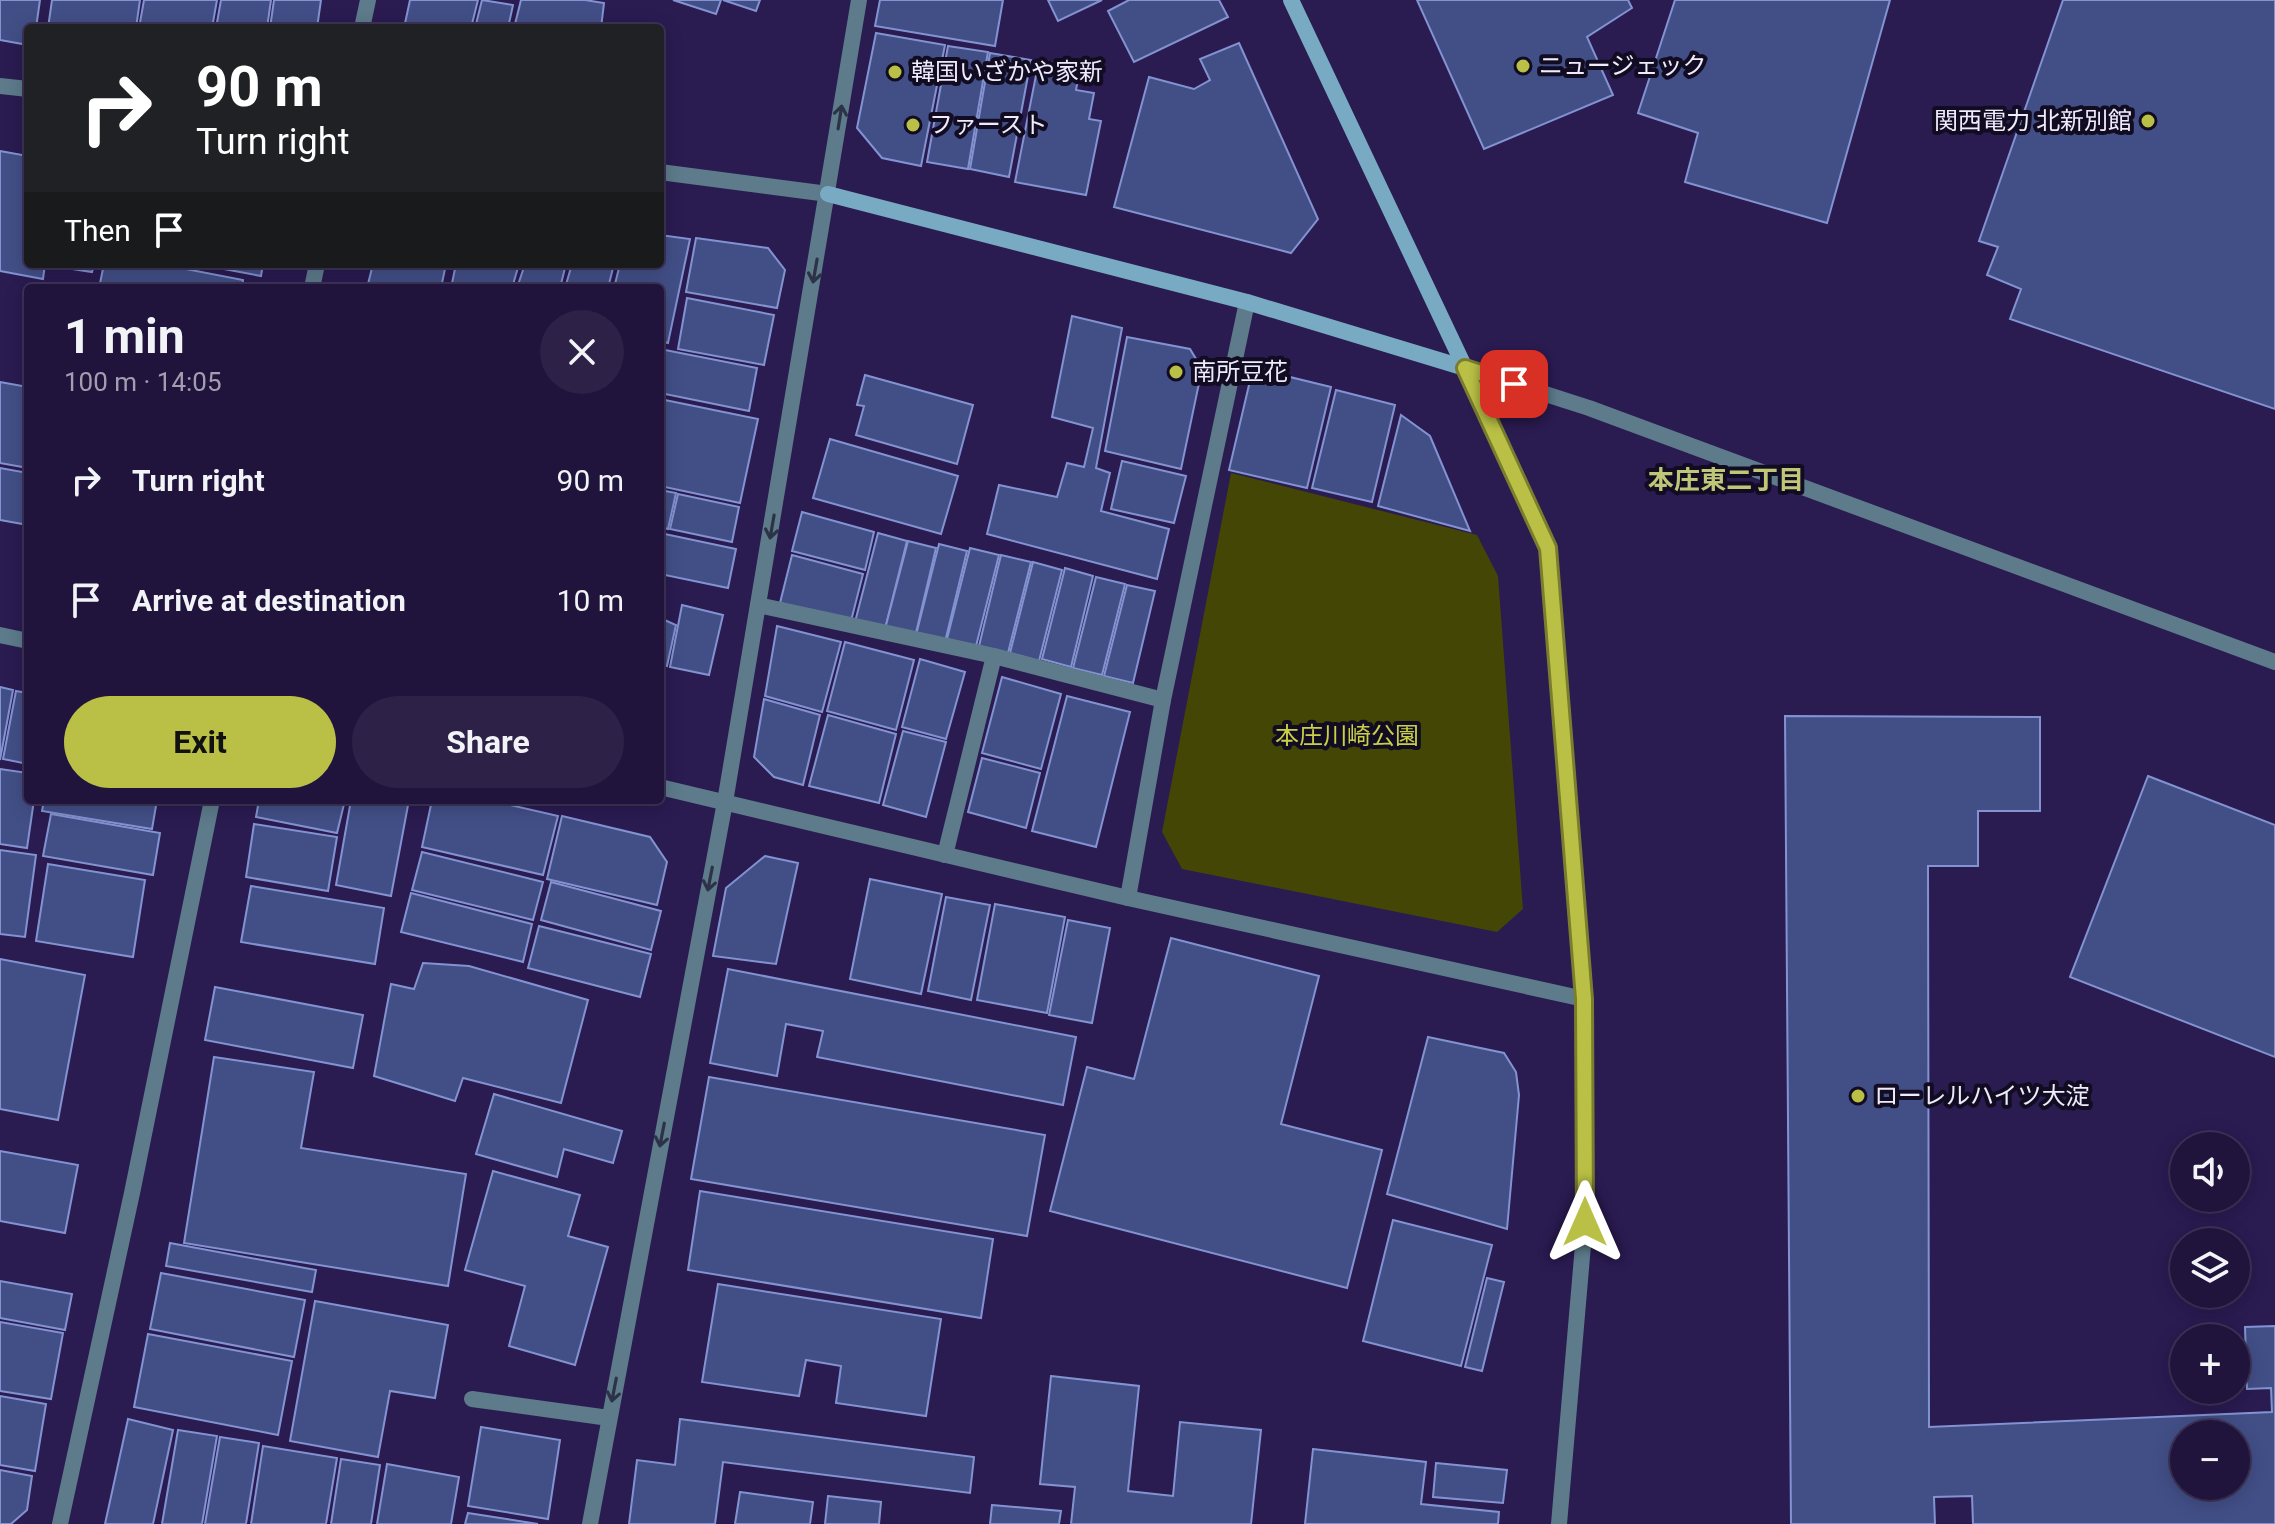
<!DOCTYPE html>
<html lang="en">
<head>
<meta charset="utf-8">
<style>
  :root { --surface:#20143d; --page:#2d2148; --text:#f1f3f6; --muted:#a29eb0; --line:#3d3357; --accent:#bac045 }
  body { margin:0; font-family:Roboto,"Noto Sans JP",sans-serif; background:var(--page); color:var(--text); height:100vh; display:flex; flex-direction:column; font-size:30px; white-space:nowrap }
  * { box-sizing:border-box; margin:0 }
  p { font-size:26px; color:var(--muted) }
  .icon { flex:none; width:44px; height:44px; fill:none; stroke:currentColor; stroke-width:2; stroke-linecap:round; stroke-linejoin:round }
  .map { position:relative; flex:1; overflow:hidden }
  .side { position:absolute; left:24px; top:284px; width:640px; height:520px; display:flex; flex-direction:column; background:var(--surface); border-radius:8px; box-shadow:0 4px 20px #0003,0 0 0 2px var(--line) }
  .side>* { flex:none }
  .hud { position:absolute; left:24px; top:24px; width:640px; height:244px; border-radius:8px; box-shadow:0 4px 20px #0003,0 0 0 2px var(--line); background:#202124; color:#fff; overflow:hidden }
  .controls { position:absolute; left:2170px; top:1132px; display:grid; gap:16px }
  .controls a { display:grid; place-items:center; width:80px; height:80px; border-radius:50%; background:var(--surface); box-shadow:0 4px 20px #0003,0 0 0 2px var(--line); font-size:40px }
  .pin { position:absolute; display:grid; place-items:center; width:68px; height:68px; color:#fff; margin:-34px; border-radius:16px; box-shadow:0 4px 12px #0006 }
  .me { position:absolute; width:88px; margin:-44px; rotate:0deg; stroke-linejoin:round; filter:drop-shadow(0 0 6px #0008) }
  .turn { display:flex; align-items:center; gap:28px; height:168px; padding:0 40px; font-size:36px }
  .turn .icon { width:104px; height:104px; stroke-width:2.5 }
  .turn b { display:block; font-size:56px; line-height:68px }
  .then { display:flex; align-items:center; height:76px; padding:0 40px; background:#0003; gap:16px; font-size:30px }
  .round { display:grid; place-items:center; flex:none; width:84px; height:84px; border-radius:42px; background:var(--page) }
  .overview { display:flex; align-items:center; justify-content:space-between; height:136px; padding:0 40px }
  h1 { font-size:48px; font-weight:700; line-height:60px }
  .button { display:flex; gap:16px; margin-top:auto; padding:16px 40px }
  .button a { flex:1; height:92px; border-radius:48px; background:var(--accent); color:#111; font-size:32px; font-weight:700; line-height:92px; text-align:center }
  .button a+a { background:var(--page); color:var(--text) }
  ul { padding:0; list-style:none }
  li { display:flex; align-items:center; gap:24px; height:120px; padding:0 40px }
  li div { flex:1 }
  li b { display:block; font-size:30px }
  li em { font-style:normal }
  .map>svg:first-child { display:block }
  .green { fill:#434604 }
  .building { fill:#424f87; stroke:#8393d1; stroke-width:2; fill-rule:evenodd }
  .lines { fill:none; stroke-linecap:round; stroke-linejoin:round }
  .lane { stroke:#5d7b8b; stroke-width:16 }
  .street { stroke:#5d7b8b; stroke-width:16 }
  .secondary { stroke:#79aac4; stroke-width:16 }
  .oneway { stroke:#2c3347 }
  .route-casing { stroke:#797d2d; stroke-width:20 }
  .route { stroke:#bac045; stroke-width:14 }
  .poi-dot { fill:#bac045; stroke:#120c23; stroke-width:3 }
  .labels { text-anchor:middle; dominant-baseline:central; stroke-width:8; stroke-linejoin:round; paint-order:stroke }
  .poi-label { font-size:24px; fill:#eeecfa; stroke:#120c23; text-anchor:start }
  .park-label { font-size:24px; fill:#c9d048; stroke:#120c23 }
  .neighbourhood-label { font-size:26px; font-weight:bold; fill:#c0c678; stroke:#120c23 }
</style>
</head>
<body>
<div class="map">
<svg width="2275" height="1524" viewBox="0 0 2275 1524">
  <rect width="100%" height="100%" fill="#2a1b51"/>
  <polygon class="green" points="1231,473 1477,535 1498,576 1523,909 1497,932 1182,869 1162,832"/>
  <g class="building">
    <polygon points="0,0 40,0 36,28 28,28 28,45 0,40"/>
    <polygon points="52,0 140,0 136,28 48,28"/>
    <polygon points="144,0 217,0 212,28 139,28"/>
    <polygon points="221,0 271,0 267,28 216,28"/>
    <polygon points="274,0 321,0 317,28 270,28"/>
    <polygon points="410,0 478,0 471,28 404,28"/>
    <polygon points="482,0 513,5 508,28 475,28"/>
    <polygon points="521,0 585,0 604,3 601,28 514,28"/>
    <polygon points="673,0 721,0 716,14"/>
    <polygon points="723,0 760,0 756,11"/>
    <polygon points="880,0 1003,0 995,46 875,26"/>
    <polygon points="1048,0 1102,0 1058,21"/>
    <polygon points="1129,0 1219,0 1228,17 1134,62 1108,11"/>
    <polygon points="1417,0 1628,0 1632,8 1587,37 1613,95 1484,149"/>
    <polygon points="1675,0 1890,0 1827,223 1685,182 1698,133 1638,113"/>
    <polygon points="2063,0 2275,0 2275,409 2010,319 2021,289 1987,275 1998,247 1979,241"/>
    <polygon points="876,33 945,45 921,166 882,158 857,128"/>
    <polygon points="1239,43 1318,219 1291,253 1114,207 1149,77 1194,89 1210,80 1200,59"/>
    <polygon points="948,46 988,52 968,169 927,162"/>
    <polygon points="990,53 1031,60 1009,177 970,169"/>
    <polygon points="1039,60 1080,68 1076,90 1094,93 1089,119 1101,121 1086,195 1015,182"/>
    <polygon points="0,151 28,156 28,264 45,264 43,279 0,271"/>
    <polygon points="660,235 690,239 668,343 660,341 660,288 614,288 620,264 660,264"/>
    <polygon points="696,238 768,248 785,270 777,308 686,292"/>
    <polygon points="54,264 94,264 92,272 53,266"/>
    <polygon points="104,264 160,264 243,280 242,288 99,288"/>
    <polygon points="197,264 263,264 261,276"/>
    <polygon points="373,264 446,264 441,288 367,288"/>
    <polygon points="456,264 519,264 512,288 451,288"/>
    <polygon points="525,264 566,264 560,288 517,288"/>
    <polygon points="572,264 614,264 608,288 565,288"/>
    <polygon points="687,298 774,315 764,365 678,349"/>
    <polygon points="1072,316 1122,328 1096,468 1110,473 1101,511 1169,529 1157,579 987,534 999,485 1057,497 1067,463 1084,467 1093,428 1052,417"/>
    <polygon points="1127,337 1190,349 1202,369 1181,469 1105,451"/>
    <polygon points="660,349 757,368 749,411 660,393"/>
    <polygon points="1253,368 1331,387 1307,488 1229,470"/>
    <polygon points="865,375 973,405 957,464 856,435 864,406 857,405"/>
    <polygon points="0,382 28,387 28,468 0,463"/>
    <polygon points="1336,390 1395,405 1372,502 1312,488"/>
    <polygon points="660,399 758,419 740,503 660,486"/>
    <polygon points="1401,415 1430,436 1470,531 1378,506"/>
    <polygon points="830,439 958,476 941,534 813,498"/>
    <polygon points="1122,461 1186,476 1174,523 1111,509"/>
    <polygon points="0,468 28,473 28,525 0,520"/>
    <polygon points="660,490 676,493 668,529 660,527"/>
    <polygon points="678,494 739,507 732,542 670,529"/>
    <polygon points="802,512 874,532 865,570 792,551"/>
    <polygon points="660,533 736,549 728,588 660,574"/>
    <polygon points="878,533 907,541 885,629 855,622"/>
    <polygon points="908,541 936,548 915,637 885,629"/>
    <polygon points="939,544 967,551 945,642 916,635"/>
    <polygon points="970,548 999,555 976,646 947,639"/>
    <polygon points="792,555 863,574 851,621 780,603"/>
    <polygon points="1001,555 1031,562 1008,653 979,646"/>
    <polygon points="1033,562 1062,570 1039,661 1010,653"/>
    <polygon points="1065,568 1093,576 1071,667 1042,659"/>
    <polygon points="1096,577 1125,584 1102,675 1073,668"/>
    <polygon points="1127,585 1155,591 1133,683 1104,676"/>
    <polygon points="682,605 723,615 709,675 670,667"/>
    <polygon points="660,618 676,625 667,666 660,664"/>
    <polygon points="777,626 841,642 822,712 765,696"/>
    <polygon points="845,642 914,660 896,730 827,711"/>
    <polygon points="920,659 965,672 946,739 902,727"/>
    <polygon points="1002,677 1061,694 1041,769 982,753"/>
    <polygon points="0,687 13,690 0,760"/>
    <polygon points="16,691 28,693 28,764 3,759"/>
    <polygon points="1067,696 1130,712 1096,847 1032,831"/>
    <polygon points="764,699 820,715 803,785 774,777 754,757"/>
    <polygon points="828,715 896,734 879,803 809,786"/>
    <path d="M 1785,716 L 2040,717 L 2040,811 L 1978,811 L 1978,866 L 1928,866 L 1929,1427 L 2272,1412 L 2271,1388 L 2247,1389 L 2245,1327 L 2275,1326 L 2275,1524 L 1973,1524 L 1972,1496 L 1934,1497 L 1935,1524 L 1791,1524 ZM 2184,1434 L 2236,1434 L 2236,1486 L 2184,1486 Z"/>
    <polygon points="903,731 946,742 926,817 883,805"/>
    <polygon points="982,758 1040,773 1026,828 968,812"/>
    <polygon points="0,769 28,773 28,800 34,800 27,848 0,844"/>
    <polygon points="2148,776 2275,825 2275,1057 2070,977"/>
    <polygon points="44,800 157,800 152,829 42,811"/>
    <polygon points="259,800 345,800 337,833 256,817"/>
    <polygon points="351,800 409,800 391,896 336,885"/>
    <polygon points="432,800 488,800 558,816 543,875 422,847"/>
    <polygon points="51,814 160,833 153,875 43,856"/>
    <polygon points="562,816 650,837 667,862 657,905 547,879"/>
    <polygon points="254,824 337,837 328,891 246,877"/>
    <polygon points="0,850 36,855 25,937 0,934"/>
    <polygon points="422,852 543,882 533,920 412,890"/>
    <polygon points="765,856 798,863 776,964 713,956 726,888"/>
    <polygon points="48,864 145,880 133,957 36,941"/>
    <polygon points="870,879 942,894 921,994 850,979"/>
    <polygon points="551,882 661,911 651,950 541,920"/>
    <polygon points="251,886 384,908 375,964 241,942"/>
    <polygon points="411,893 532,924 523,962 401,932"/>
    <polygon points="946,897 990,905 971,1000 928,991"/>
    <polygon points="995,904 1065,917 1047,1013 977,1000"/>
    <polygon points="1068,920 1110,928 1092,1023 1049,1015"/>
    <polygon points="539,926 651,954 640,997 528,968"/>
    <polygon points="1171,938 1319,976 1281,1124 1382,1150 1347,1288 1050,1211 1087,1067 1134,1079"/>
    <polygon points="0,959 85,975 58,1120 0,1109"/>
    <polygon points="423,963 469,966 588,1000 561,1103 463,1078 455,1101 374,1076 391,984 414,989"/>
    <polygon points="728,969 1076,1037 1063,1105 817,1057 823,1031 786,1024 777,1076 710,1063"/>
    <polygon points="215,987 363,1015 353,1068 205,1040"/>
    <polygon points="1428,1037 1504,1053 1516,1072 1519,1095 1507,1229 1387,1194"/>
    <polygon points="214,1057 314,1072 301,1148 466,1174 448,1286 184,1243"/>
    <polygon points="709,1077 1045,1135 1027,1236 691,1179"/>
    <polygon points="494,1094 622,1131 613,1163 564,1149 557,1177 476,1154"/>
    <polygon points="0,1151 78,1165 65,1233 0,1221"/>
    <polygon points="493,1171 580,1195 568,1236 608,1247 575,1365 509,1346 525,1286 465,1270"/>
    <polygon points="700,1191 993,1239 981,1318 688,1270"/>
    <polygon points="1393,1220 1492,1245 1461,1366 1363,1341"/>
    <polygon points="170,1243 316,1270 312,1292 166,1266"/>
    <polygon points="161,1273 305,1300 294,1357 150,1329"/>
    <polygon points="1487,1278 1504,1282 1482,1371 1465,1367"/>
    <polygon points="0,1281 72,1294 65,1330 0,1318"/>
    <polygon points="718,1284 941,1319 926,1416 836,1403 841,1366 806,1360 799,1396 702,1382"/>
    <polygon points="315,1301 448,1325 435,1398 390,1391 378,1457 290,1441"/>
    <polygon points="0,1322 63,1333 51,1399 0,1391"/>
    <polygon points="148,1334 292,1361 278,1435 134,1407"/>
    <polygon points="1051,1376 1139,1386 1128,1491 1173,1496 1180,1422 1261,1430 1251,1524 1071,1524 1075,1487 1040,1484"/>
    <polygon points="0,1396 46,1404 35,1471 0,1465"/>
    <polygon points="128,1419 173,1430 153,1524 105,1524"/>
    <polygon points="680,1419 974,1457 970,1493 723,1462 715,1524 629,1524 637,1460 675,1465"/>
    <polygon points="481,1427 560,1440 548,1519 468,1506"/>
    <polygon points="178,1430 217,1436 202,1524 162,1524"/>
    <polygon points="220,1437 259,1443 246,1524 205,1524"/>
    <polygon points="263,1446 337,1458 326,1524 251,1524"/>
    <polygon points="1313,1449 1426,1462 1421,1504 1499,1512 1498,1524 1305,1524"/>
    <polygon points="341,1459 380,1465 371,1524 331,1524"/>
    <polygon points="1436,1463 1507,1470 1503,1503 1433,1497"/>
    <polygon points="387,1464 459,1477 451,1524 377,1524"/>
    <polygon points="0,1470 32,1476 27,1510 11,1524 0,1524"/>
    <polygon points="740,1492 813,1502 810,1524 735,1524"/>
    <polygon points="828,1496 881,1502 879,1524 825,1524"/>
    <polygon points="992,1505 1061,1511 1059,1524 990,1524"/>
    <polygon points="468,1513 538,1524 465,1524"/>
  </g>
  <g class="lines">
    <g class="lane">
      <polyline points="758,605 994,656 1163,700"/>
      <polyline points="945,855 994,656"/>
      <polyline points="472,1399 609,1418"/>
    </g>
    <g class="street">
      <polyline points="362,28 368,0"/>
      <polyline points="0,86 28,89"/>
      <polyline points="660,172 828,194"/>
      <polyline points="312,288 317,264"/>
      <polyline points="1465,368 1548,548 1584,999 1585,1222 1559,1524"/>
      <polyline points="1465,368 1589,408 2275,662"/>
      <polyline points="0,635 28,641"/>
      <polyline points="660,787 1128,898 1584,999"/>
      <polyline points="1128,898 1163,700 1247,302"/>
      <polyline points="60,1524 132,1193 212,800"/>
      <polyline points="590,1524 725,802 859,0"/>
    </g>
    <g class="secondary">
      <polyline points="1291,0 1465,368"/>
      <polyline points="828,194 1247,302 1465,368"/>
    </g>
  </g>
  <defs><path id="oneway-shaft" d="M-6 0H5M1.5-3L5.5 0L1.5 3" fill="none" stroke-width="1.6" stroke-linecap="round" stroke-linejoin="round" transform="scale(2)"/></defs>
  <g class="oneway">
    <use href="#oneway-shaft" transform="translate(840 117) rotate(-81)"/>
    <use href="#oneway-shaft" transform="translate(815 271) rotate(100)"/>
    <use href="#oneway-shaft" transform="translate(772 527) rotate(100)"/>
    <use href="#oneway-shaft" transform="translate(710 879) rotate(101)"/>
    <use href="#oneway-shaft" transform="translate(662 1135) rotate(101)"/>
    <use href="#oneway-shaft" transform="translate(614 1390) rotate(101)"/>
  </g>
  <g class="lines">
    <g class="route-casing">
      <polyline id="route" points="1514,384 1465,368 1548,548 1584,999 1585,1222"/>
    </g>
    <use href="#route" class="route"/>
  </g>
  <g class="poi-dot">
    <circle cx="1523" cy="66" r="8"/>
    <circle cx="895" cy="72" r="8"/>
    <circle cx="2148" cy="121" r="8"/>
    <circle cx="913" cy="125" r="8"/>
    <circle cx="1176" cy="372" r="8"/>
    <circle cx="1858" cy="1096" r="8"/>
  </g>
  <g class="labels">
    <g class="poi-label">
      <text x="1539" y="66">ニュージェック</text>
      <text x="911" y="72">韓国いざかや家新</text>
      <text x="2132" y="121" text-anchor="end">関西電力 北新別館</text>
      <text x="929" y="125">ファースト</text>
      <text x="1192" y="372">南所豆花</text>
      <text x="1874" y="1096">ローレルハイツ大淀</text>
    </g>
    <g class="park-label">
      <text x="1347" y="736">本庄川崎公園</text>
    </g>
    <g class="neighbourhood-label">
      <text x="1726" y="480">本庄東二丁目</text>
    </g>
  </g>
</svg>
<div class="controls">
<a><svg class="icon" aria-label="sound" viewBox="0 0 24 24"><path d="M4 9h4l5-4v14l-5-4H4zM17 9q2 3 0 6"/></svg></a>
<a><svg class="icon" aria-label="layers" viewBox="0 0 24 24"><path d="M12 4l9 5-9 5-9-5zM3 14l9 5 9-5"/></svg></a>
<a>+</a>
<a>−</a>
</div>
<div class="pin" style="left:1514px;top:384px;background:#d93025"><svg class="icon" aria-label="arrive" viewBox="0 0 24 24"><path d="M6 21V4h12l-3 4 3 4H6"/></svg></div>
<svg class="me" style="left:1585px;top:1222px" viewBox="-20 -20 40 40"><path d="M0-17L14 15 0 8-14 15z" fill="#bac045" stroke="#fff" stroke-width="4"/></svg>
<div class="hud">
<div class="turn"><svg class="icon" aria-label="right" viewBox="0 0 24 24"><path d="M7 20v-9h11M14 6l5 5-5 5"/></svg><div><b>90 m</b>Turn right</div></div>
<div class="then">Then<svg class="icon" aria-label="arrive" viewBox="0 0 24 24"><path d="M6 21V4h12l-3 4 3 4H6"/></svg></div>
</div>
<section class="side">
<div class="overview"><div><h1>1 min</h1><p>100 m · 14:05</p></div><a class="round"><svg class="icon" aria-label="close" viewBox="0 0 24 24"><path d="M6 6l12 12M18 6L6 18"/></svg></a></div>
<ul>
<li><svg class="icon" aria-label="right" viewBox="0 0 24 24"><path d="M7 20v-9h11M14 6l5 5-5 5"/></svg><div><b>Turn right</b></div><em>90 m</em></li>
<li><svg class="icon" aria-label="arrive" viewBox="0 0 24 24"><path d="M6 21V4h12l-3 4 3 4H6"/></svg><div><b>Arrive at destination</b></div><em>10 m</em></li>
</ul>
<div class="button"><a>Exit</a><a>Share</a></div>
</section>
</div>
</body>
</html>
